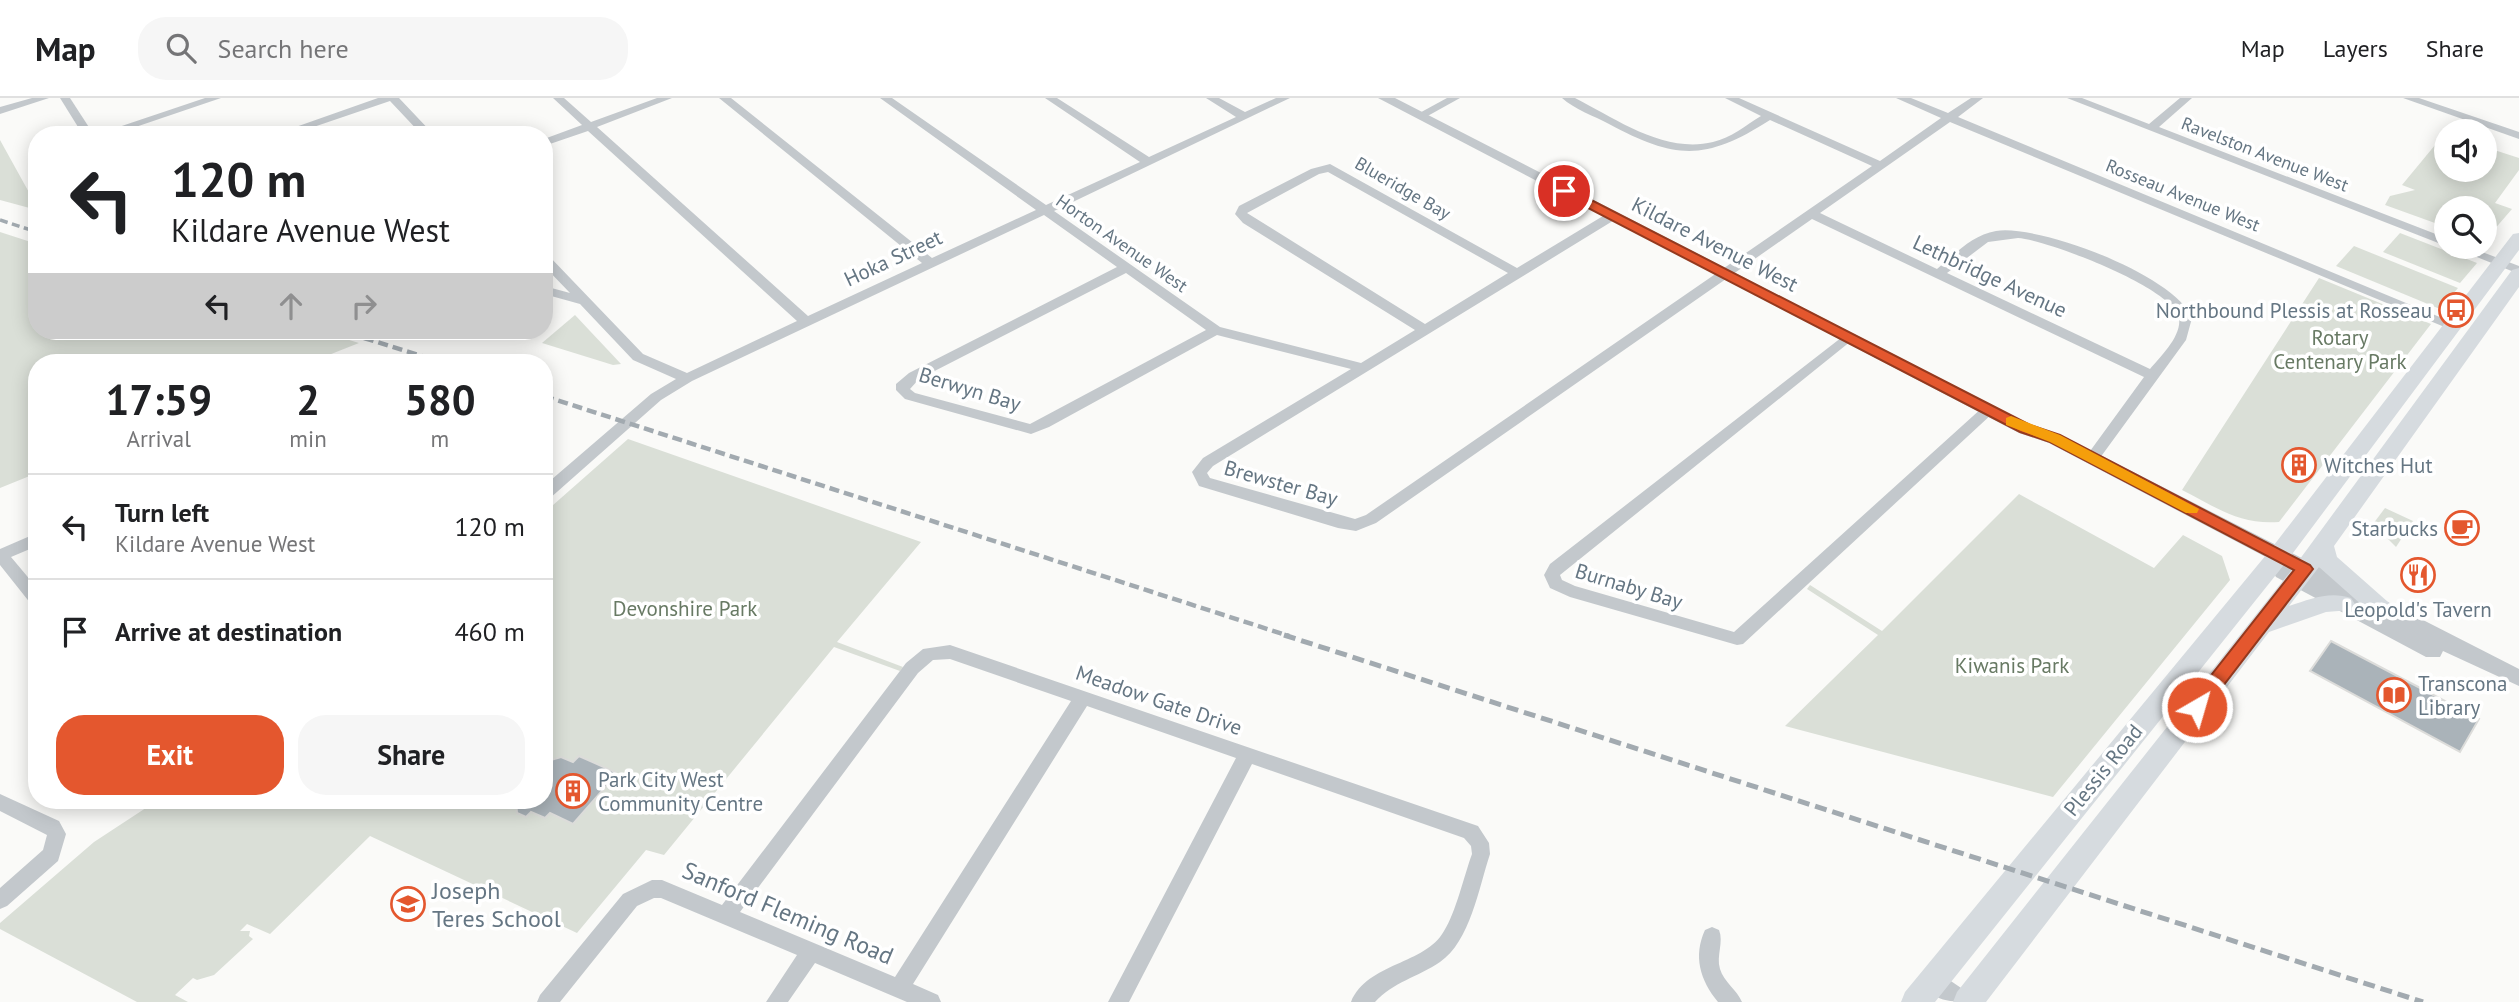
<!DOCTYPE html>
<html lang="en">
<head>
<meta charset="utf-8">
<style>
  :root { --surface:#fff; --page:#f6f6f6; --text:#202124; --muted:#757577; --line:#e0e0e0; --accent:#e4572e }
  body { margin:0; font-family:"PT Sans",sans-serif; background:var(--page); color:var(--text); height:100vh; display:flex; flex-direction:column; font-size:26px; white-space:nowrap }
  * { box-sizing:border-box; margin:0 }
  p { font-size:23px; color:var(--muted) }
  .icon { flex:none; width:38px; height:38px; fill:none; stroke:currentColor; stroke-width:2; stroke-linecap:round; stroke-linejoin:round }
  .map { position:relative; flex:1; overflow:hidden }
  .drawer { position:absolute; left:28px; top:256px; width:525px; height:455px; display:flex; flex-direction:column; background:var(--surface); border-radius:28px; box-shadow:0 4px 18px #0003 }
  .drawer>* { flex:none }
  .hud { position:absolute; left:28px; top:28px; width:525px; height:214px; border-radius:28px; box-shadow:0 4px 18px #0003; background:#fff; color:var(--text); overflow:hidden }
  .buttons { position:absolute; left:2434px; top:21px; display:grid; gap:14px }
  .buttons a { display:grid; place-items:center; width:63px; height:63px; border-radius:50%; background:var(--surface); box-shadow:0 4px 18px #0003; font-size:35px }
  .pin { position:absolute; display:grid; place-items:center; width:60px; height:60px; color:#fff; margin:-30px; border:4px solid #fff; border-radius:50%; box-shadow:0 2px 7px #0007 }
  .me { position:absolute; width:77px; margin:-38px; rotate:38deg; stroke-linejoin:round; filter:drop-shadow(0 0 5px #0008) }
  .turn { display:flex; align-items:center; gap:24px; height:147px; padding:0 28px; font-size:32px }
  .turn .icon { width:91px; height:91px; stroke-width:2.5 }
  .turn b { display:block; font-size:49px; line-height:60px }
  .lanes { display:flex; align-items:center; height:66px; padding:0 28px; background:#0003; justify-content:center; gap:35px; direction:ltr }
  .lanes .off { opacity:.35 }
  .eta { display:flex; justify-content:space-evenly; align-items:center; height:119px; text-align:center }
  .eta b { font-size:42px; font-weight:700; line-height:49px }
  .cta { display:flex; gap:14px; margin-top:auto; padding:14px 28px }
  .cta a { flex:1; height:80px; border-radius:28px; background:var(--accent); color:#fff; font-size:28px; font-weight:700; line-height:80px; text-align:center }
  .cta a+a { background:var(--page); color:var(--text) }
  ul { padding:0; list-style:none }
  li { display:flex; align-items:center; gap:21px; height:105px; padding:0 28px; border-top:2px solid var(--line) }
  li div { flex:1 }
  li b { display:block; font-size:26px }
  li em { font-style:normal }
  header { display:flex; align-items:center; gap:42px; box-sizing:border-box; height:98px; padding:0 35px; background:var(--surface); border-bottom:2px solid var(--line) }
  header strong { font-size:33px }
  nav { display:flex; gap:38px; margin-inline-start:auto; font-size:24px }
  .search { width:490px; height:63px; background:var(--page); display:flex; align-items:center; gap:18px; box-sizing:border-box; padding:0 24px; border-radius:28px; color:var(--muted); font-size:26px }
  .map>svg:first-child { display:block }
  .green { fill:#dadfd7 }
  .building { fill:#aab3b9; stroke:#dcdcda; stroke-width:2 }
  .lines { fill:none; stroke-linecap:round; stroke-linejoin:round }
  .minor { fill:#c3c8cc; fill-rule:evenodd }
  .tertiary { fill:#c3c8cc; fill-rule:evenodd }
  .secondary { fill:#d6dbdf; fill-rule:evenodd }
  .rail-far2 { stroke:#a2aab0; stroke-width:3.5; stroke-dasharray:8 4.5; stroke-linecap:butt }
  .rail-far1 { stroke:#a2aab0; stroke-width:4.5; stroke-dasharray:10 5; stroke-linecap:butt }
  .rail { stroke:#a2aab0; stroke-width:5; stroke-dasharray:12 6; stroke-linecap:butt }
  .route { fill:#e4572e; stroke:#94391e; stroke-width:2 }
  .slow { fill:#f59e0b }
  .labels { text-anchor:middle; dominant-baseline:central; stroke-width:7; stroke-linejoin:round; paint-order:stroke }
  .far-street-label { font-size:18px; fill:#657683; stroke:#fff }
  .street-label { font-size:21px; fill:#657683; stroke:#fff }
  .poi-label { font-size:21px; fill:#657683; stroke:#fff; text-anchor:start }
  .park-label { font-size:21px; fill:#687a64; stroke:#fff }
  .near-poi-label { font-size:24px; fill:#657683; stroke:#fff; text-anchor:start }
  .near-street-label { font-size:24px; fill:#657683; stroke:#fff }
</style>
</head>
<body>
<header>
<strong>Map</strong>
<div class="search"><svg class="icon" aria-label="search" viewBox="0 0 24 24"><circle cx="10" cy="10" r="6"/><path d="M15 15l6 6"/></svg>Search here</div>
<nav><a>Map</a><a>Layers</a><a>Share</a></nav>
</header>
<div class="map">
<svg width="2519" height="904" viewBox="0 0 2519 904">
  <rect width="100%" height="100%" fill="#fafaf8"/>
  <g class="green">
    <polygon points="2445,35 2446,72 2485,72 2485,49 2519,60 2519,72 2495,105 2512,111 2486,141 2485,110 2446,110 2446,129 2385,107 2390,98 2415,92 2402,87"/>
    <polygon points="0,42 31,98 37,101 37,112 0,102"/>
    <polygon points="0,134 37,146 37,233 320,233 359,245 311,264 37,264 37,375 0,390"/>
    <polygon points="2400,135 2477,165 2460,185 2383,154"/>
    <polygon points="2354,148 2458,190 2440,211 2336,168"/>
    <path d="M 2319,180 L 2431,226 L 2279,424 C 2239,427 2216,409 2182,392 Z"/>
    <polygon points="575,217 621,266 613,267 542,245"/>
    <polygon points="628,341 921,444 837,544 903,569 900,573 834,549 664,757 646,752 577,835 370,738 270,836 247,826 240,833 250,833 249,838 253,841 214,877 197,882 193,880 175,897 188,904 137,904 0,831 0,825 94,744 158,702 544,702 544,415"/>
    <polygon points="2019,396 2154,470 2183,437 2222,458 2230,482 2053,699 1785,628 1878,537 1807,491 1810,487 1882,533"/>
    <polygon points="2385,410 2413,423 2396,449 2373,426"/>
  </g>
  <g class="building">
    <polygon points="2331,543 2479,621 2460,654 2310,573"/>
    <polygon points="579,658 615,674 606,684 609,685 573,726 550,715 545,720 531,714 526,719 517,715 516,702 544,702 544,664 561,659 573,664"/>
  </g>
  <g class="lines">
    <g class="minor">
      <polygon points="32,0 49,0 0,16 0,9"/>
      <polygon points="60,0 70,0 94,37 83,37"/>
      <polygon points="205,0 221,0 112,37 95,37"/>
      <polygon points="378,0 399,0 434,37 422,37 390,3 290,37 273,37"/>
      <path d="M 553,0 L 564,0 L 591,24 L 657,0 L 672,0 L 597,29 L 808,218 L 922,165 L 719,0 L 731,0 L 932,160 L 1036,112 L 880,0 L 892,0 L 1046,107 L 1140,64 L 1045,0 L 1057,0 L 1149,59 L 1236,19 L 1206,0 L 1219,0 L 1245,14 L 1276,0 L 1290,0 L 1054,113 L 1220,229 L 1361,265 L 1415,232 L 1243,125 L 1235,116 L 1239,108 L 1311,71 L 1330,66 L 1517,170 L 1608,115 L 1616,115 L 1616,121 L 1213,368 L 1207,375 L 1210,380 L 1355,421 L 1366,417 L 1872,68 L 1770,22 C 1706,63 1676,62 1609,26 C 1594,18 1574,11 1562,0 L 1575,0 C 1616,21 1665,56 1713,44 C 1731,40 1746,27 1761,18 L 1725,0 L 1739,0 L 1880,63 L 1941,20 L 1896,0 L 1911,0 L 1948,15 L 1971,0 L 1983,0 L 1958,19 L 2459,227 L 2452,231 L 2447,230 L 1950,24 L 1820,115 L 1937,171 C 1955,156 1972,137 1996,133 C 2040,126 2176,178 2192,220 L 2186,242 L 2097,364 L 2087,364 L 2085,360 L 2144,279 L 1812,121 L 1376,425 L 1356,433 L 1338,430 L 1199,388 L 1192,374 L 1203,360 L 1351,271 L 1217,237 L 1049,329 L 1031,336 L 905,301 L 896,292 L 896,286 L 909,275 L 1117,169 L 1044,117 L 692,283 L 661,302 L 549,401 L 544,402 L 544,388 L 651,296 L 676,281 L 633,262 L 580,206 L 544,196 L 544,188 L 570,195 L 544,168 L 544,156 L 548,157 L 643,256 L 687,275 L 797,223 L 588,33 L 544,48 L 544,41 L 582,27 ZM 1328,74 L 1508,175 L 1425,226 L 1247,115 L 1319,76 ZM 2018,140 C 2047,142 2174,190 2179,220 C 2182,238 2160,259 2150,271 L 1947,175 L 1988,144 ZM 1126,175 L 1206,232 L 1030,326 L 915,295 L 910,291 L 919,281 Z"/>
      <polygon points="1447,0 1460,0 1424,20 1414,18"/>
      <polygon points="2067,0 2082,0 2149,26 2180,0 2192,0 2159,29 2446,140 2446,148"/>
      <polygon points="2403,0 2419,0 2519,34 2519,41"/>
      <polygon points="2452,149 2469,149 2519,168 2519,176"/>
      <polygon points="1846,236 1851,237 1853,240 1851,243 1560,477 1562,482 1575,488 1734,534 1983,309 1993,309 1995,312 1993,315 1743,546 1737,547 1570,499 1550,490 1544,477 1550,466"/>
      <polygon points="37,435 37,448 11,459 37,490 37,508 31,506 0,467 0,451"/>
      <path d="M 950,547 L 1478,728 L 1489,745 L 1490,756 C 1479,789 1470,844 1440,864 C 1418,879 1393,884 1375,904 L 1351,904 C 1368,864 1425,867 1444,833 C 1456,814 1464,778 1472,756 L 1471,748 L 1464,740 L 1252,666 L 1129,904 L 1108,904 L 1236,660 L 1087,608 L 913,886 L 938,897 L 941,904 L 907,904 L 815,865 L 788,904 L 766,904 L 797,857 L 661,800 L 654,800 L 637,808 L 560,904 L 537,904 L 540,897 L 623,796 L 652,782 L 662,782 L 722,807 L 906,565 L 923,551 ZM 950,561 L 1071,603 L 895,879 L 740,814 L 918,575 L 933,562 Z"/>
      <polygon points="0,696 59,723 66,736 58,763 7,808 0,811 0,790 43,752 47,737 0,713"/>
      <path d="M 1712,829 L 1719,832 C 1724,844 1716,858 1720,871 C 1724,884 1737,892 1742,904 L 1718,904 C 1700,882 1693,858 1705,832 Z"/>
    </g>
    <g class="tertiary">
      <polygon points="1378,0 1395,0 2031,327 2061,337 2519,571 2519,588 2443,553 2440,559 2426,559 2276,479 2273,474 2281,467 2049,345 2019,335"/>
      <path d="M 1933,871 L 1970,896 L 1974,904 C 1952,904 1931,904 1921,883 L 1924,875 Z"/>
    </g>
    <g class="secondary">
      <polygon points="2519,135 2519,152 2287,463 1935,904 1901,904 1905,894 2271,451 2513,136"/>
      <path d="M 2519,170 L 2519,189 L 2334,448 L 2337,459 L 2388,504 L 2392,510 L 2388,516 L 2380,519 L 2372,516 L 2319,469 L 2289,508 C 2311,501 2329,493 2351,500 L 2355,506 L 2351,512 L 2326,514 L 2269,534 L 1986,904 L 1953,904 L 1957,894 L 2297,465 L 2512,172 Z"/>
    </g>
    <g class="rail-far2">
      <polyline points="0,122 37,134"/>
      <polyline points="343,233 369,241"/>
    </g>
    <g class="rail-far1">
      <polyline points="364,240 441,264"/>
      <polyline points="544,298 1289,538"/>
    </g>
    <polyline class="rail" points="1284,537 2423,904"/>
  </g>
  <polygon class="route" points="1559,90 1568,90 2030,327 2060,337 2310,467 2313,471 2203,614 2190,614 2188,609 2190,604 2294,472 2050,344 2020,334 1559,95"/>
  <polygon class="slow" points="2011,318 2060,337 2199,411 2197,415 2186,415 2050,344 2006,327 2006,320"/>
  <defs>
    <g id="bus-ring" transform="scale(1.75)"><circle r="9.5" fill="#fff" stroke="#e4572e" stroke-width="1.5"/><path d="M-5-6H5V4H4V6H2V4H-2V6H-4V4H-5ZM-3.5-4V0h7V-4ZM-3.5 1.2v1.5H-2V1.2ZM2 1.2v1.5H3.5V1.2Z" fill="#e4572e"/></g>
    <g id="building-ring" transform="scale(1.75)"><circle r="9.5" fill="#fff" stroke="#e4572e" stroke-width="1.5"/><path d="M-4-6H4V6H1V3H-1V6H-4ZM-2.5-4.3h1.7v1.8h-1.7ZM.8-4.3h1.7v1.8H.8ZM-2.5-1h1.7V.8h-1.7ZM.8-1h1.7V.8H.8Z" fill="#e4572e"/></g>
    <g id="cafe-ring" transform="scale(1.75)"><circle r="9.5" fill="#fff" stroke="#e4572e" stroke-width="1.5"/><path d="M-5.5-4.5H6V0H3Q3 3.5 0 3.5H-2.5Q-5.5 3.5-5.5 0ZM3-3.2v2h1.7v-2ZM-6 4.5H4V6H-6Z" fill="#e4572e"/></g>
    <g id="restaurant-ring" transform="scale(1.75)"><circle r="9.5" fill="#fff" stroke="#e4572e" stroke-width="1.5"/><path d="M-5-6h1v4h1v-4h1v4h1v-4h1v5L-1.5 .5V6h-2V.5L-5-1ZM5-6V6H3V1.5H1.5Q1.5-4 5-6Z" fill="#e4572e"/></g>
    <g id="library-ring" transform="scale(1.75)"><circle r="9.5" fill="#fff" stroke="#e4572e" stroke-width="1.5"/><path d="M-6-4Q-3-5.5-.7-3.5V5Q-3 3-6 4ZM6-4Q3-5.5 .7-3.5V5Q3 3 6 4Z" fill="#e4572e"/></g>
    <g id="school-ring" transform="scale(1.75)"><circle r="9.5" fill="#fff" stroke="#e4572e" stroke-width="1.5"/><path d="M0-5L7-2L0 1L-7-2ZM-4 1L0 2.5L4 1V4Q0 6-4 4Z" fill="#e4572e"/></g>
  </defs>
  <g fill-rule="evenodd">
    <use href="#bus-ring" x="2456" y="212"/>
    <use href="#building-ring" x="2299" y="367"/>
    <use href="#cafe-ring" x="2462" y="430"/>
    <use href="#restaurant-ring" x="2418" y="477"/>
    <use href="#library-ring" x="2394" y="597"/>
    <use href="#building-ring" x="573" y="693"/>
    <use href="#school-ring" x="408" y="806"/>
  </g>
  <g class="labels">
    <g class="far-street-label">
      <text transform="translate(2265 56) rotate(21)">Ravelston Avenue West</text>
      <text transform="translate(1403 90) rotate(30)">Blueridge Bay</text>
      <text transform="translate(2183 97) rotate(22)">Rosseau Avenue West</text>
      <text transform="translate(1122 145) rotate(35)">Horton Avenue West</text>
    </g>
    <g class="street-label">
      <text transform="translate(1715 146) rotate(27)">Kildare Avenue West</text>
      <text transform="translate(893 160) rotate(-25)">Hoka Street</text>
      <text transform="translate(1990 178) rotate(25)">Lethbridge Avenue</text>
      <text transform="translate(970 291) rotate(17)">Berwyn Bay</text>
      <text transform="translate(1281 385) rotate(16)">Brewster Bay</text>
      <text transform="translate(1629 488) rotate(17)">Burnaby Bay</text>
      <text transform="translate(1159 602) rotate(19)">Meadow Gate Drive</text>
      <text transform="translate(2103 672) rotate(-51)">Plessis Road</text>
    </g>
    <g class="poi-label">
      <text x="2432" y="212" text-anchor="end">Northbound Plessis at Rosseau</text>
      <text x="2324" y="367">Witches Hut</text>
      <text x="2438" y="430" text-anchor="end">Starbucks</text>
      <text x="2418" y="511" text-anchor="middle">Leopold's Tavern</text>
      <text x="2418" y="585">Transcona<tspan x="2418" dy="24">Library</tspan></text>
      <text x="598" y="681">Park City West<tspan x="598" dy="24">Community Centre</tspan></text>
    </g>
    <g class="park-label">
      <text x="2340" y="239">Rotary<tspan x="2340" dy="24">Centenary Park</tspan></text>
      <text x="685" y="510">Devonshire Park</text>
      <text x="2012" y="567">Kiwanis Park</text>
    </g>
    <g class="near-poi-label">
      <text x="432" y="792">Joseph<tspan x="432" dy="28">Teres School</tspan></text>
    </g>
    <g class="near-street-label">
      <text transform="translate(788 815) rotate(23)">Sanford Fleming Road</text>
    </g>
  </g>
</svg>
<div class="buttons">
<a><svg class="icon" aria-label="sound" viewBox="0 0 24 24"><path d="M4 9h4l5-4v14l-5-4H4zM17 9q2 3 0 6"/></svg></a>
<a><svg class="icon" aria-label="search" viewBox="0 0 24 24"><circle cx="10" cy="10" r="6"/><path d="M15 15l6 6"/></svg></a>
</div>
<div class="pin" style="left:1564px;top:93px;background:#d93025"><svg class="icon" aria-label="arrive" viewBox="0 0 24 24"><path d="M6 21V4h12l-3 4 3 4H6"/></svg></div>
<svg class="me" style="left:2197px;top:609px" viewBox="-20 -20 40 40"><circle r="17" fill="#e4572e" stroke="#fff" stroke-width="3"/><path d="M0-11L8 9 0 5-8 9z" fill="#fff"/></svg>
<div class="hud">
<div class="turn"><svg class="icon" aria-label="left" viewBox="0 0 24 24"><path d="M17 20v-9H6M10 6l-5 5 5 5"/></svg><div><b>120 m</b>Kildare Avenue West</div></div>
<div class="lanes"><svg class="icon" aria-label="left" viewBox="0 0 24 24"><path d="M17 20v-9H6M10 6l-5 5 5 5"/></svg><svg class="icon off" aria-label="ahead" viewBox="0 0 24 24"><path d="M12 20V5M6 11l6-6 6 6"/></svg><svg class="icon off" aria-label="right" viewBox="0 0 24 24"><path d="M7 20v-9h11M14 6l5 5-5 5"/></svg></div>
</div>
<section class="drawer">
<div class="eta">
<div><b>17:59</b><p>Arrival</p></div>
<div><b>2</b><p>min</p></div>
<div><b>580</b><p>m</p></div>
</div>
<ul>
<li><svg class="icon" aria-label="left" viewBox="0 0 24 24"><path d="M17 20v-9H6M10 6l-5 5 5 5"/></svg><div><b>Turn left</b><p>Kildare Avenue West</p></div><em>120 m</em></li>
<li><svg class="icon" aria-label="arrive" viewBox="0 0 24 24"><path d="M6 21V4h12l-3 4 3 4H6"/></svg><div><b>Arrive at destination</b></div><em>460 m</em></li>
</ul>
<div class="cta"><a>Exit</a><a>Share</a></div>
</section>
</div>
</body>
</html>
